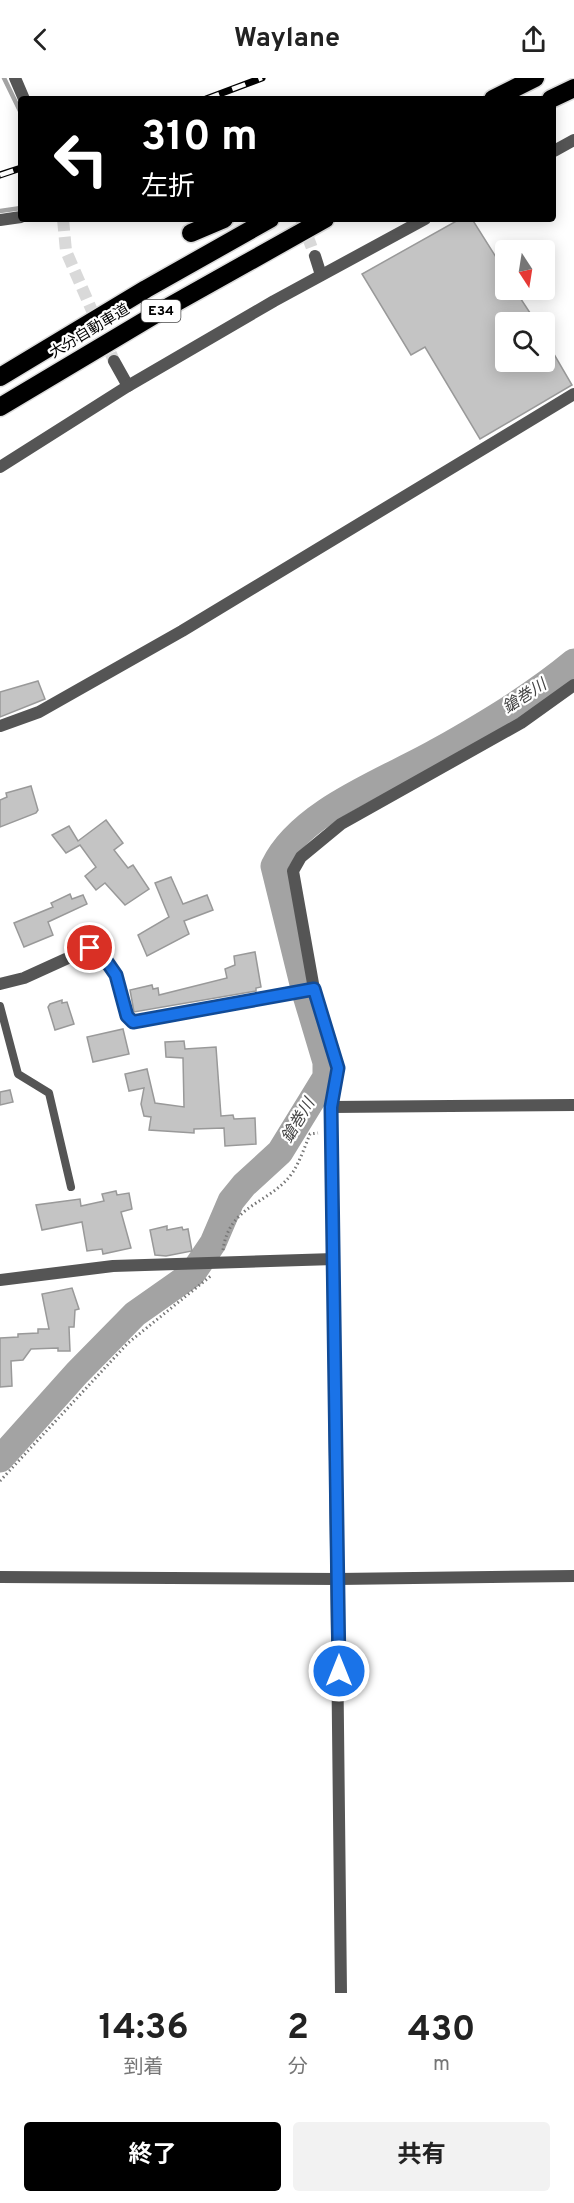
<!DOCTYPE html>
<html lang="ja">
<head>
<meta charset="utf-8">
<style>
  :root { --surface:#fff; --page:#f2f2f2; --text:#222; --muted:#767676; --accent:#000 }
  body { margin:0; font-family:Overpass,"Noto Sans JP",sans-serif; background:var(--page); color:var(--text); height:100vh; display:flex; flex-direction:column; font-size:22px; white-space:nowrap }
  * { box-sizing:border-box; margin:0 }
  p { font-size:20px; color:var(--muted) }
  .icon { flex:none; width:33px; height:33px; fill:none; stroke:currentColor; stroke-width:2; stroke-linecap:round; stroke-linejoin:round }
  .map { position:relative; height:1915px; overflow:hidden }
  .details { display:flex; flex-direction:column; background:var(--surface); flex:1 }
  .details>* { flex:none }
  .guide { position:absolute; left:18px; top:18px; width:538px; height:126px; border-radius:6px; box-shadow:0 3px 15px #0003; background:#000; color:#fff; overflow:hidden }
  .needle { width:39px; rotate:168deg }
  .buttons { position:absolute; left:495px; top:162px; display:grid; gap:12px }
  .buttons a { display:grid; place-items:center; width:60px; height:60px; border-radius:6px; background:var(--surface); box-shadow:0 3px 15px #0003; font-size:30px }
  .pin { position:absolute; display:grid; place-items:center; width:51px; height:51px; color:#fff; margin:-26px; border:3px solid #fff; border-radius:50%; box-shadow:0 2px 6px #0007 }
  .me { position:absolute; width:66px; margin:-33px; rotate:0deg; stroke-linejoin:round; filter:drop-shadow(0 0 4px #0008) }
  .turn { display:flex; align-items:center; gap:21px; height:126px; padding:0 24px; font-size:27px }
  .turn .icon { width:78px; height:78px; stroke-width:2.5 }
  .turn b { display:block; font-size:42px; line-height:51px }
  .eta { display:flex; justify-content:space-evenly; align-items:center; height:102px; text-align:center }
  .eta b { font-size:36px; font-weight:700; line-height:42px }
  .primary-button { display:flex; gap:12px; margin-top:auto; padding:12px 24px }
  .primary-button a { flex:1; height:69px; border-radius:6px; background:var(--accent); color:#fff; font-size:24px; font-weight:700; line-height:69px; text-align:center }
  .primary-button a+a { background:var(--page); color:var(--text) }
  header { display:flex; justify-content:space-between; align-items:center; height:78px; padding:0 24px; background:var(--surface); font-size:27px; font-weight:700 }
  .map>svg:first-child { display:block }
  .lines { fill:none; stroke-linecap:round; stroke-linejoin:round }
  .stream { stroke:#a3a3a3; stroke-width:4.5 }
  .river { stroke:#a3a3a3; stroke-width:27 }
  .building { fill:#c4c4c4; stroke:#999; stroke-width:1.5 }
  .minor-tunnel { stroke:#d9d9d9; stroke-width:12; stroke-dasharray:12 6; stroke-linecap:butt }
  .motorway-casing { stroke:#dbdbdb; stroke-width:21 }
  .path { stroke:#777; stroke-width:3; stroke-dasharray:1.5 3; stroke-linecap:butt }
  .service { stroke:#555; stroke-width:8 }
  .minor { stroke:#555; stroke-width:12 }
  .motorway { stroke:#000; stroke-width:18 }
  .rail-casing { stroke:#000; stroke-width:7 }
  .rail { stroke:#fff; stroke-width:4.5; stroke-dasharray:14; stroke-linecap:butt }
  .route-casing { stroke:#114b97; stroke-width:15 }
  .route { stroke:#1a73e8; stroke-width:10 }
  .labels { text-anchor:middle; dominant-baseline:central; stroke-width:4.5; stroke-linejoin:round; paint-order:stroke }
  .shield { fill:#fff; stroke:#4c4c4c; stroke-width:1.5 }
  .shield-label { font-size:14px; font-weight:bold; fill:#000 }
  .street-label { font-size:15px; fill:#000; stroke:#fff }
  .water-label { font-size:16px; font-style:italic; fill:#444; stroke:#fff }
</style>
</head>
<body>
<header><svg class="icon" aria-label="back" viewBox="0 0 24 24"><path d="M15 5l-7 7 7 7"/></svg>Waylane<svg class="icon" aria-label="share" viewBox="0 0 24 24"><path d="M12 15V3M7 8l5-5 5 5M5 13v7h14v-7"/></svg></header>
<div class="map">
<svg width="574" height="1915" viewBox="0 0 574 1915">
  <rect width="100%" height="100%" fill="#fff"/>
  <g class="lines">
    <g class="stream">
      <polyline points="4,0 21,35"/>
      <polyline points="0,133 21,130"/>
    </g>
    <path class="river" d="M 0,1381 L 77,1295 L 135,1236 L 192,1196 L 213,1165 L 231,1123 L 244,1107 L 280,1074 L 326,999 L 326,984 L 305,914 L 274,788 C 301,732 388,702 440,672 C 486,646 533,618 574,584"/>
  </g>
  <g class="building">
    <polygon points="460,141 472,141 506,195 506,212 515,212 536,244 506,244 506,284 544,284 544,259 572,307 480,361 425,269 411,277 362,196"/>
    <polygon points="38,603 45,621 0,639 0,614"/>
    <polygon points="31,708 38,732 36,735 0,749 0,722 7,719 6,715"/>
    <polygon points="106,742 123,765 114,772 128,790 133,787 149,811 125,827 105,805 96,812 85,798 96,789 80,767 66,775 52,757 69,748 78,763"/>
    <polygon points="171,799 183,826 207,817 213,832 184,843 189,856 147,878 138,857 169,839 155,805"/>
    <polygon points="70,816 72,821 83,817 87,826 48,844 53,857 24,869 14,845 53,829 51,825"/>
    <polygon points="255,874 261,909 256,910 256,913 134,934 130,912 152,907 153,911 158,910 159,917 227,900 225,891 235,887 234,878"/>
    <polygon points="62,922 62,925 67,924 74,946 55,952 48,929 50,926"/>
    <polygon points="123,951 129,976 93,984 87,959"/>
    <polygon points="184,963 185,971 216,969 221,1038 233,1037 234,1041 255,1040 256,1066 225,1068 224,1050 194,1051 194,1055 149,1052 151,1039 144,1038 141,1026 144,1010 129,1013 125,996 147,991 155,1025 184,1029 183,980 166,979 165,964"/>
    <polygon points="10,1012 13,1024 0,1027 0,1014"/>
    <polygon points="116,1113 117,1117 129,1115 132,1131 121,1134 131,1170 103,1176 102,1171 87,1173 82,1144 42,1152 36,1127 80,1121 81,1128 104,1123 102,1116"/>
    <polygon points="167,1148 167,1152 182,1149 183,1152 188,1151 192,1173 166,1178 155,1177 150,1152"/>
    <polygon points="72,1210 79,1231 75,1232 74,1249 69,1249 70,1273 58,1273 58,1270 31,1271 23,1282 11,1283 12,1308 0,1309 0,1260 18,1259 18,1256 38,1255 38,1251 49,1251 42,1216"/>
  </g>
  <g class="lines">
    <g class="minor-tunnel">
      <polyline points="63,141 66,173 114,283"/>
      <polyline points="301,141 315,178"/>
    </g>
    <g class="motorway-casing">
      <g id="motorway">
        <polyline points="493,21 535,0"/>
        <polyline points="551,21 574,10"/>
        <polyline points="191,155 224,141"/>
        <polyline points="0,299 146,211 270,141"/>
        <polyline points="0,329 161,233 325,141"/>
      </g>
    </g>
    <g class="path">
      <path d="M 223,1172 C 229,1126 271,1126 293,1094 C 300,1083 305,1068 310,1056 L 318,1055"/>
      <polyline points="0,1403 128,1265 212,1197"/>
    </g>
    <polyline class="service" points="0,928 18,996 49,1015 71,1109"/>
    <g class="minor">
      <polyline points="15,0 24,21"/>
      <polyline points="554,73 574,62"/>
      <polyline points="0,142 21,139"/>
      <polyline points="315,178 321,197"/>
      <polyline points="114,283 128,308"/>
      <polyline points="0,389 128,308 274,223 425,141"/>
      <polyline points="0,648 39,634 182,553 574,316"/>
      <polyline points="0,906 24,900 90,870 98,871 116,897 127,938 133,944 314,911"/>
      <polyline points="331,1029 574,1027"/>
      <polyline points="0,1202 113,1188 334,1181"/>
      <polyline points="0,1499 338,1501 574,1498"/>
      <polyline points="341,1915 331,1029 338,990 314,911 293,793 301,779 341,746 521,645 574,607"/>
    </g>
    <use href="#motorway" class="motorway"/>
    <g class="rail-casing">
      <g id="rail">
        <polyline points="206,21 262,0"/>
        <polyline points="0,97 21,90"/>
      </g>
    </g>
    <use href="#rail" class="rail"/>
  </g>
  <g class="lines">
    <g class="route-casing">
      <polyline id="route" points="90,870 98,871 116,897 127,938 133,944 314,911 338,990 331,1029 339,1593"/>
    </g>
    <use href="#route" class="route"/>
  </g>
  <g class="labels">
    <rect class="shield" x="141.5" y="222" width="39" height="22" rx="4.5"/>
    <g class="shield-label">
      <text x="161" y="233">E34</text>
    </g>
    <g class="street-label">
      <text transform="translate(90 254) rotate(-31)">大分自動車道</text>
    </g>
    <g class="water-label">
      <text transform="translate(525 619) rotate(-33)">鎗巻川</text>
      <text transform="translate(299 1043) rotate(-59)">鎗巻川</text>
    </g>
  </g>
</svg>
<div class="buttons">
<a><svg class="needle" viewBox="-14 -14 28 28"><path d="M0-13l5 13h-10z" fill="#e53935"/><path d="M0 13l5-13h-10z" fill="#767676"/></svg></a>
<a><svg class="icon" aria-label="search" viewBox="0 0 24 24"><circle cx="10" cy="10" r="6"/><path d="M15 15l6 6"/></svg></a>
</div>
<div class="pin" style="left:90px;top:870px;background:#d93025"><svg class="icon" aria-label="arrive" viewBox="0 0 24 24"><path d="M6 21V4h12l-3 4 3 4H6"/></svg></div>
<svg class="me" style="left:339px;top:1593px" viewBox="-20 -20 40 40"><circle r="17" fill="#1a73e8" stroke="#fff" stroke-width="3"/><path d="M0-11L8 9 0 5-8 9z" fill="#fff"/></svg>
<div class="guide">
<div class="turn"><svg class="icon" aria-label="left" viewBox="0 0 24 24"><path d="M17 20v-9H6M10 6l-5 5 5 5"/></svg><div><b>310 m</b>左折</div></div>
</div>
</div>
<section class="details">
<div class="eta">
<div><b>14:36</b><p>到着</p></div>
<div><b>2</b><p>分</p></div>
<div><b>430</b><p>m</p></div>
</div>
<div class="primary-button"><a>終了</a><a>共有</a></div>
</section>
</body>
</html>
